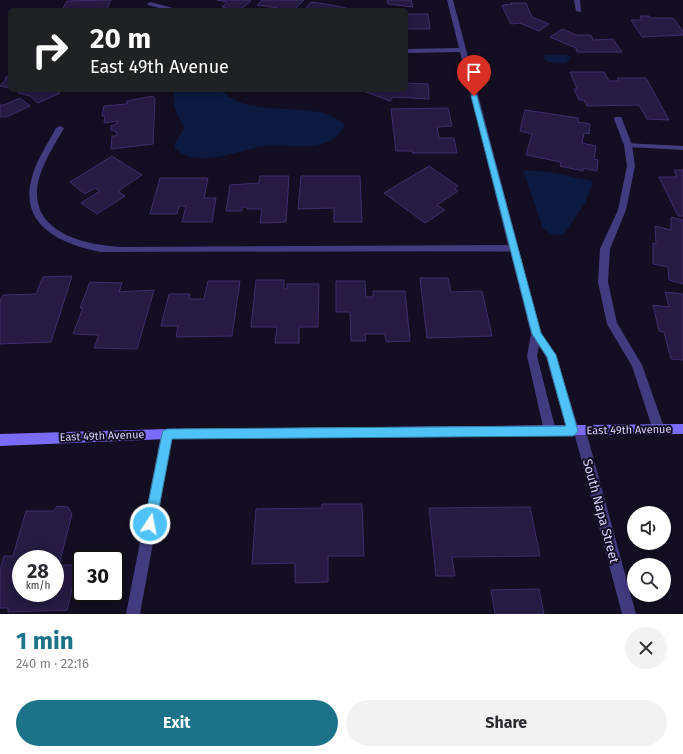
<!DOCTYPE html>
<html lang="en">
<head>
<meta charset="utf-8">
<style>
  :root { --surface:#fff; --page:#f2f2f3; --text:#2b2b33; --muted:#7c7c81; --accent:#1c7288 }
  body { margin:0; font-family:"Fira Sans",sans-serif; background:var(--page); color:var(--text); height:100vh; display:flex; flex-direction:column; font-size:15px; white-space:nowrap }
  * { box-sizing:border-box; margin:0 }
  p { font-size:13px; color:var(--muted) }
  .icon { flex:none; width:22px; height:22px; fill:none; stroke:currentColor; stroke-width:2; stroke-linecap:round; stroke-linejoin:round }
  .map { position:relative; height:614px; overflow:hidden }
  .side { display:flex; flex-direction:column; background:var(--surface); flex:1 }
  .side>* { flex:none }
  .banner { position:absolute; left:8px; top:8px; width:400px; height:84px; border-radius:6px; box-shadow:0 2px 10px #0003; background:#202124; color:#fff; overflow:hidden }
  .buttons { position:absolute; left:627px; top:506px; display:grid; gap:8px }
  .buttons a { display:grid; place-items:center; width:44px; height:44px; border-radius:50%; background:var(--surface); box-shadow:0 2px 10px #0003; font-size:20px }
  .speed { position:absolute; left:12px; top:550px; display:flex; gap:8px; font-size:20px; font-weight:700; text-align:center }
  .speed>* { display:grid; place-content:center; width:52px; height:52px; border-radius:50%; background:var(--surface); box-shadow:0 2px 10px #0003; line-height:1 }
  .speed small { font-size:10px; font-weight:400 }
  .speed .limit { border:2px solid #111; border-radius:6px; background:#fff; color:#111 }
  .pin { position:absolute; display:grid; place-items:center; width:34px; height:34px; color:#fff; margin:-41px -17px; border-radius:50% 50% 50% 0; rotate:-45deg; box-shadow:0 0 4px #0007 }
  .pin .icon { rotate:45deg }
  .me { position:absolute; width:44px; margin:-22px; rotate:11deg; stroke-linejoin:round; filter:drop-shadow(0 0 3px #0008) }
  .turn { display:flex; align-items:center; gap:14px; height:84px; padding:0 16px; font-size:18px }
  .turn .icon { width:52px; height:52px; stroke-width:2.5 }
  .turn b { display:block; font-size:28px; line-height:34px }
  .round { display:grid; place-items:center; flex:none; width:42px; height:42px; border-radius:21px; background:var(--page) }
  .head { display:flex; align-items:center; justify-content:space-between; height:68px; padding:0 16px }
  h1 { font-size:24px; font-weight:700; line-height:30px; color:var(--accent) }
  .action { display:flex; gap:8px; margin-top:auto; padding:8px 16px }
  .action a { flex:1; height:46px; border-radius:24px; background:var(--accent); color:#fff; font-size:16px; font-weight:700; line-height:46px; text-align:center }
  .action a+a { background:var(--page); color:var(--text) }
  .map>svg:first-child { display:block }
  .water { fill:#0b1a3e }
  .building { fill:#261b42; stroke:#3f2e6d; fill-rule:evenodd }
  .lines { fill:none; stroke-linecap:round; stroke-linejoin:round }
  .lane { fill:#433b7f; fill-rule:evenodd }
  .street { fill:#433b7f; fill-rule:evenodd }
  .secondary { fill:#7a6bf9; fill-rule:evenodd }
  .route { fill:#4fc3f7; stroke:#337fa1 }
  .labels { text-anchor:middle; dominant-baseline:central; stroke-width:4; stroke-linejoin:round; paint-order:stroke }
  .street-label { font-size:11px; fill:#d9d1fd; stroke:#130e22 }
  .near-street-label { font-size:13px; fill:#d9d1fd; stroke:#130e22 }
</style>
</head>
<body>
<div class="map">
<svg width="683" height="614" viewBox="0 0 683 614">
  <rect width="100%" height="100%" fill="#130e22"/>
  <g class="water">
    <polygon points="546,55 566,55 571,58 565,63 548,62 543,58"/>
    <path d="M 176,90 C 189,90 206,87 219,90 C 223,91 227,96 231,98 C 238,102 246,105 254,106 C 281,112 325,104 345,125 C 331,155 292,144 267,146 C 236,149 203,170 175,149 L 175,143 L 184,128 C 178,115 170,104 176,90 Z"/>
    <path d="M 523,170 L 548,172 L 593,181 L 585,203 L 564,234 C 555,236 550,235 543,228 Z"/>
  </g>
  <g class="building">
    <polygon points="111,0 107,10 62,10 67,1"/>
    <polygon points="217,0 249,0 251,1 240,10 235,10 222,7 227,2"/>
    <polygon points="262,0 304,0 294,10 276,10 278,8 257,5"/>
    <polygon points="387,0 411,0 413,7 388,4"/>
    <polygon points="311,2 326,4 351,9 304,10"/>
    <polygon points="511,3 526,3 532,17 549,24 539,31 520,23 511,24 502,6 503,5 512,4"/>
    <polygon points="406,14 428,14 430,29 406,29"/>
    <polygon points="640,16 649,16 651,18 673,18 683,31 683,35 642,37 631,20 642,20"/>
    <polygon points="562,29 579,36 578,35 591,35 593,40 613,39 622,52 577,52 576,48 550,37"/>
    <polygon points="570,72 604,72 609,81 619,81 617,78 646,78 669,120 647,119 639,105 587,106 584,100 579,100 574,89 577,89"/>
    <polygon points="10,74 10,88 0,86 6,79 5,78"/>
    <polygon points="406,83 428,84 429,99 393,97 390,101 361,90 406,90"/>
    <polygon points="19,90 57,90 60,93 38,103 30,96 18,93 21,90"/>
    <polygon points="153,96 155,98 153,144 111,149 112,136 116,136 117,132 111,130 111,126 118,123 118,121 104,123 105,116 102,116 104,106 127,104 127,101"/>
    <polygon points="20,98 30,106 6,117 0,117 0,105 4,105"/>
    <polygon points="448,108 452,126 437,127 439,138 454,138 457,153 413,153 412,151 396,151 391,109"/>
    <polygon points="525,110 578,118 578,122 590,124 589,134 584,133 582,143 596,146 594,159 598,160 597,171 583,168 583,171 560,166 561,162 526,155 532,134 520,131"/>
    <polygon points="112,156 142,175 118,191 125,196 97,214 81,203 100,191 95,188 85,194 70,182"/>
    <polygon points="429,166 458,186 454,189 458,191 437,205 445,210 425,223 384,193"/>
    <polygon points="674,170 683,170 683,216 678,216 659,177 677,177"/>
    <polygon points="260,176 289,176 286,222 260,223 262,209 247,209 247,207 242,207 242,211 226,211 230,185 259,183"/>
    <polygon points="301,176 360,176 362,222 334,222 334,208 298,209"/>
    <polygon points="160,178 208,178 204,198 216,198 212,222 182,222 186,206 179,206 177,214 150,214"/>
    <polygon points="671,217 683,220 683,284 669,280 668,267 653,264 653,243 656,244 655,226 671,230"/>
    <polygon points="72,276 51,342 0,344 0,301 3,295 36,294 43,277"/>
    <polygon points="420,278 448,278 451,292 482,291 492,336 427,338"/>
    <polygon points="256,280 284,280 284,289 287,289 287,284 319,284 318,327 299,327 299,343 275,343 277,327 251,327"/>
    <polygon points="208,281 240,281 232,336 176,337 178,326 161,326 169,294 190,294 189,299 204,299"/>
    <polygon points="336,281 365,281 366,297 373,297 373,291 405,291 410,341 386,342 385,334 365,334 366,341 351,341 350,312 336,312"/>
    <polygon points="90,282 122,283 119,292 154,290 137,349 94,348 99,335 73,334 83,308 80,308"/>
    <polygon points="665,292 683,294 683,360 671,359 664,332 659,331 653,305 669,307"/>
    <polygon points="322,504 362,504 364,556 328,556 328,582 295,583 295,563 252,564 256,509 322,508"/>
    <path d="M 57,506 L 68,507 L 72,514 L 59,565 L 78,565 L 67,610 L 8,612 L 8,608 L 0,608 L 0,570 L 4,556 L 13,556 L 26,511 L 53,511 ZM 21,559 L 55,559 L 55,593 L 21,593 Z"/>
    <polygon points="530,507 540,556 452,557 455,576 436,576 429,508"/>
    <polygon points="539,589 544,614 495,614 491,590"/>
  </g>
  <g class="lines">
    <polygon class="lane" points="625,143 683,146 683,150 628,147 624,145"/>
    <g class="street">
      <path d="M 447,0 L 453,0 L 541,333 L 556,355 L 578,427 L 584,427 L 586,431 L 636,614 L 622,614 L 575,436 L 569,435 L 567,431 L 546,357 L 539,346 L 537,356 L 556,431 L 554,435 L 550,436 L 546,435 L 544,431 L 527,356 L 531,334 L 510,251 L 101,252 C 64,245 20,227 31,181 C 35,162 47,145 56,128 L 60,126 L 64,128 C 53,148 36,172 37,196 C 39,236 92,246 124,247 L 508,245 L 460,52 L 406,53 L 406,49 L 459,48 Z"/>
      <polygon points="574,0 580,0 581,12 576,11"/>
      <polygon points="150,2 177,9 178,10 167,10 148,5 147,4"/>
      <polygon points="615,117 621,117 622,119 632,145 635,166 626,210 610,249 608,282 617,323 642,365 665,430 663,434 659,435 655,434 653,430 632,366 607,324 598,282 600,249 618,210 627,166 624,145 614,119"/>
      <polygon points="167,429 171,430 173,434 140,614 126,614 161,434 163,430"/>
    </g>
    <polygon class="secondary" points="683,424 683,434 167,439 0,446 0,434 167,429"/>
  </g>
  <polygon class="route" points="474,94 477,96 541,333 556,355 578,431 576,434 573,436 172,439 156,524 154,528 150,530 146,528 144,524 162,434 163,431 167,429 566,426 547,357 532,334 471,96"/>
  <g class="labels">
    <g class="street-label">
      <text transform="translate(629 430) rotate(-1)">East 49th Avenue</text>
      <text transform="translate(102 436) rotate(-2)">East 49th Avenue</text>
    </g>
    <g class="near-street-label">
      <text transform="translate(601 511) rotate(75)">South Napa Street</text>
    </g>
  </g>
</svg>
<div class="buttons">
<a><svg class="icon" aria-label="sound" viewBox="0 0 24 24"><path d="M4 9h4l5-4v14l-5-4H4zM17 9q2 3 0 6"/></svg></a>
<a><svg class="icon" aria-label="search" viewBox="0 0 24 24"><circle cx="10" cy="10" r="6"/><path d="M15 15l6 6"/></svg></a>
</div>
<div class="speed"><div>28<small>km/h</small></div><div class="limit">30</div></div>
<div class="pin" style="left:474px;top:96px;background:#d93025"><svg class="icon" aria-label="arrive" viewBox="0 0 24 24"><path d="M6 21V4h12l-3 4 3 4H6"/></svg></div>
<svg class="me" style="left:150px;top:524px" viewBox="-20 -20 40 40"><circle r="17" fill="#4fc3f7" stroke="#fff" stroke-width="3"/><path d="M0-11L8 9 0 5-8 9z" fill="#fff"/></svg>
<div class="banner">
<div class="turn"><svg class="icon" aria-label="right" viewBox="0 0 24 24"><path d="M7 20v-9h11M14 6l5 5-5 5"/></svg><div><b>20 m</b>East 49th Avenue</div></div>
</div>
</div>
<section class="side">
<div class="head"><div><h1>1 min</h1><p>240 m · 22:16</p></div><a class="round"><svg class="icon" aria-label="close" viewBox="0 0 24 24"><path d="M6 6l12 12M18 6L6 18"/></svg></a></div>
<div class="action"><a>Exit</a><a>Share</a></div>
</section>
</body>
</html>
